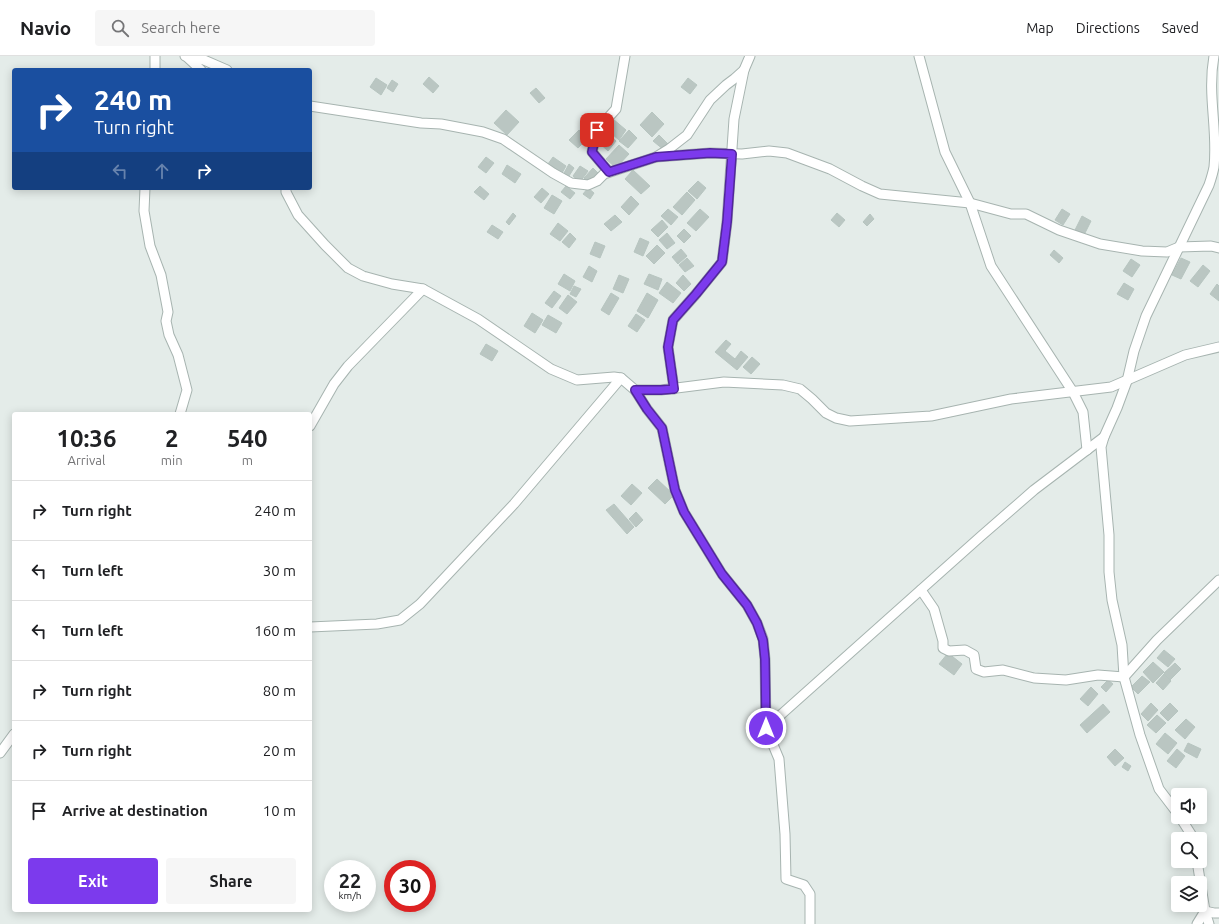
<!DOCTYPE html>
<html lang="en">
<head>
<meta charset="utf-8">
<style>
  :root { --surface:#fff; --page:#f6f6f6; --text:#202124; --muted:#757577; --line:#e0e0e0; --accent:#7c3aed }
  body { margin:0; font-family:Ubuntu,sans-serif; background:var(--page); color:var(--text); height:100vh; display:flex; flex-direction:column; font-size:15px; white-space:nowrap }
  * { box-sizing:border-box; margin:0 }
  p { font-size:13px; color:var(--muted) }
  .icon { flex:none; width:22px; height:22px; fill:none; stroke:currentColor; stroke-width:2; stroke-linecap:round; stroke-linejoin:round }
  .map { position:relative; flex:1; overflow:hidden }
  .side { position:absolute; left:12px; top:356px; width:300px; height:500px; display:flex; flex-direction:column; background:var(--surface); border-radius:4px; box-shadow:0 2px 10px #0003 }
  .side>* { flex:none }
  .banner { position:absolute; left:12px; top:12px; width:300px; height:122px; border-radius:4px; box-shadow:0 2px 10px #0003; background:#1a4fa0; color:#fff; overflow:hidden }
  .fabs { position:absolute; left:1171px; top:732px; display:grid; gap:8px }
  .fabs a { display:grid; place-items:center; width:36px; height:36px; border-radius:4px; background:var(--surface); box-shadow:0 2px 10px #0003; font-size:20px }
  .speed { position:absolute; left:324px; top:804px; display:flex; gap:8px; font-size:20px; font-weight:700; text-align:center }
  .speed>* { display:grid; place-content:center; width:52px; height:52px; border-radius:50%; background:var(--surface); box-shadow:0 2px 10px #0003; line-height:1 }
  .speed small { font-size:10px; font-weight:400 }
  .speed .limit { border:6px solid #d22; background:#fff; color:#111 }
  .pin { position:absolute; display:grid; place-items:center; width:34px; height:34px; color:#fff; margin:-17px; border-radius:8px; box-shadow:0 2px 6px #0006 }
  .me { position:absolute; width:44px; margin:-22px; rotate:0deg; stroke-linejoin:round; filter:drop-shadow(0 0 3px #0008) }
  .turn { display:flex; align-items:center; gap:14px; height:84px; padding:0 16px; font-size:18px }
  .turn .icon { width:52px; height:52px; stroke-width:2.5 }
  .turn b { display:block; font-size:28px; line-height:34px }
  .lanes { display:flex; align-items:center; height:38px; padding:0 16px; background:#0003; justify-content:center; gap:20px; direction:ltr }
  .lanes .off { opacity:.35 }
  .eta { display:flex; justify-content:space-evenly; align-items:center; height:68px; text-align:center }
  .eta b { font-size:24px; font-weight:600; line-height:28px }
  .primary-button { display:flex; gap:8px; margin-top:auto; padding:8px 16px }
  .primary-button a { flex:1; height:46px; border-radius:4px; background:var(--accent); color:#fff; font-size:16px; font-weight:600; line-height:46px; text-align:center }
  .primary-button a+a { background:var(--page); color:var(--text) }
  ul { padding:0; list-style:none }
  li { display:flex; align-items:center; gap:12px; height:60px; padding:0 16px; border-top:1px solid var(--line) }
  li div { flex:1 }
  li b { display:block; font-size:15px }
  li em { font-style:normal }
  header { display:flex; align-items:center; gap:24px; box-sizing:border-box; height:56px; padding:0 20px; background:var(--surface); border-bottom:1px solid var(--line) }
  header strong { font-size:19px }
  nav { display:flex; gap:22px; margin-inline-start:auto; font-size:14px }
  .search { width:280px; height:36px; background:var(--page); display:flex; align-items:center; gap:10px; box-sizing:border-box; padding:0 14px; border-radius:4px; color:var(--muted); font-size:15px }
  .map>svg:first-child { display:block }
  .building { fill:#bac6c2; stroke:#b7c5c0 }
  .lines { fill:none; stroke-linecap:round; stroke-linejoin:round }
  .street-casing { stroke:#a7b4b0; stroke-width:11 }
  .street { stroke:#fff; stroke-width:9 }
  .route-casing { stroke:#51269a; stroke-width:10 }
  .route { stroke:#7c3aed; stroke-width:7 }
</style>
</head>
<body>
<header>
<strong>Navio</strong>
<div class="search"><svg class="icon" aria-label="search" viewBox="0 0 24 24"><circle cx="10" cy="10" r="6"/><path d="M15 15l6 6"/></svg>Search here</div>
<nav><a>Map</a><a>Directions</a><a>Saved</a></nav>
</header>
<div class="map">
<svg width="1219" height="868" viewBox="0 0 1219 868">
  <rect width="100%" height="100%" fill="#e4ece9"/>
  <g class="building">
    <polygon points="429,21 439,30 433,37 423,28"/>
    <polygon points="376,22 387,29 381,39 370,31"/>
    <polygon points="688,22 697,29 690,38 681,31"/>
    <polygon points="392,24 398,28 393,36 387,32"/>
    <polygon points="536,32 545,42 539,47 530,37"/>
    <polygon points="506,54 519,66 507,79 494,67"/>
    <polygon points="652,56 664,68 652,81 640,69"/>
    <polygon points="594,57 602,64 590,79 582,72"/>
    <polygon points="613,63 626,74 619,84 605,72"/>
    <polygon points="579,74 588,82 578,92 569,84"/>
    <polygon points="603,74 616,85 608,95 595,83"/>
    <polygon points="629,74 637,82 628,92 619,85"/>
    <polygon points="659,79 669,89 664,94 653,85"/>
    <polygon points="619,89 629,98 616,112 606,103"/>
    <polygon points="486,101 494,107 486,117 478,111"/>
    <polygon points="553,101 566,110 562,117 548,108"/>
    <polygon points="569,108 574,112 569,120 564,117"/>
    <polygon points="507,109 521,118 515,127 502,118"/>
    <polygon points="580,110 588,115 580,126 573,120"/>
    <polygon points="593,112 599,118 591,128 584,122"/>
    <polygon points="633,114 650,130 641,138 625,123"/>
    <polygon points="698,125 706,132 697,143 688,135"/>
    <polygon points="480,130 489,138 484,144 474,136"/>
    <polygon points="566,130 575,137 570,143 561,136"/>
    <polygon points="542,132 549,138 541,147 534,141"/>
    <polygon points="588,132 594,137 590,143 583,138"/>
    <polygon points="687,136 695,144 682,159 673,151"/>
    <polygon points="552,139 562,145 554,158 544,152"/>
    <polygon points="631,140 639,148 629,159 621,151"/>
    <polygon points="668,153 678,161 671,169 661,160"/>
    <polygon points="700,153 709,161 696,175 687,167"/>
    <polygon points="1062,153 1070,158 1063,169 1055,164"/>
    <polygon points="513,157 516,160 509,169 506,166"/>
    <polygon points="837,157 845,164 839,171 831,164"/>
    <polygon points="870,158 874,163 867,170 863,166"/>
    <polygon points="615,159 622,166 611,175 604,168"/>
    <polygon points="1082,160 1091,165 1084,179 1075,174"/>
    <polygon points="662,164 668,171 658,181 651,174"/>
    <polygon points="558,167 568,175 560,185 550,178"/>
    <polygon points="492,169 503,176 498,183 487,176"/>
    <polygon points="684,173 691,180 684,187 677,180"/>
    <polygon points="570,177 576,183 569,192 562,186"/>
    <polygon points="667,177 675,187 667,193 659,184"/>
    <polygon points="640,182 649,186 643,200 634,196"/>
    <polygon points="595,186 605,190 600,202 590,198"/>
    <polygon points="657,189 665,197 654,208 646,200"/>
    <polygon points="681,193 687,200 678,208 672,201"/>
    <polygon points="1054,194 1063,202 1059,207 1050,199"/>
    <polygon points="687,202 694,210 685,216 679,209"/>
    <polygon points="1181,202 1190,206 1181,223 1172,219"/>
    <polygon points="1131,203 1140,209 1132,221 1123,215"/>
    <polygon points="1203,209 1210,215 1198,231 1190,225"/>
    <polygon points="589,210 597,215 592,226 583,221"/>
    <polygon points="564,218 575,225 570,235 558,228"/>
    <polygon points="649,218 662,223 658,234 644,228"/>
    <polygon points="619,219 629,223 623,237 613,233"/>
    <polygon points="683,219 691,228 684,235 676,227"/>
    <polygon points="667,226 681,237 673,247 659,237"/>
    <polygon points="1124,227 1134,233 1128,244 1117,238"/>
    <polygon points="1217,228 1219,230 1219,245 1210,238"/>
    <polygon points="574,230 581,233 576,241 570,238"/>
    <polygon points="554,235 561,240 552,252 545,247"/>
    <polygon points="611,237 619,242 609,259 601,254"/>
    <polygon points="647,237 658,244 648,262 637,255"/>
    <polygon points="568,239 577,246 567,258 559,252"/>
    <polygon points="532,257 543,264 535,277 524,270"/>
    <polygon points="636,258 645,264 637,276 628,270"/>
    <polygon points="548,259 562,267 556,277 542,269"/>
    <polygon points="726,284 731,288 725,295 735,303 741,295 748,301 737,314 715,296"/>
    <polygon points="486,288 498,295 492,305 480,298"/>
    <polygon points="752,301 760,308 751,318 743,311"/>
    <polygon points="657,423 674,439 665,448 648,432"/>
    <polygon points="632,428 642,437 631,449 621,440"/>
    <polygon points="614,448 634,471 627,478 606,454"/>
    <polygon points="636,456 643,464 636,471 629,463"/>
    <polygon points="1164,594 1175,603 1168,611 1157,602"/>
    <polygon points="948,597 962,608 954,619 939,608"/>
    <polygon points="1153,606 1164,616 1153,627 1143,616"/>
    <polygon points="1175,607 1181,613 1170,624 1164,617"/>
    <polygon points="1164,618 1171,625 1163,634 1156,627"/>
    <polygon points="1142,620 1150,626 1138,638 1131,631"/>
    <polygon points="1108,624 1113,628 1106,636 1101,631"/>
    <polygon points="1091,631 1098,638 1088,650 1080,643"/>
    <polygon points="1151,647 1158,654 1148,665 1141,658"/>
    <polygon points="1170,647 1178,655 1168,665 1160,657"/>
    <polygon points="1103,648 1110,656 1087,677 1080,669"/>
    <polygon points="1157,659 1166,667 1156,677 1147,669"/>
    <polygon points="1186,663 1195,671 1185,683 1175,674"/>
    <polygon points="1165,677 1177,687 1168,698 1156,688"/>
    <polygon points="1188,687 1201,693 1197,702 1184,695"/>
    <polygon points="1115,693 1124,702 1115,710 1107,701"/>
    <polygon points="1177,693 1185,700 1176,712 1167,705"/>
    <polygon points="1125,706 1131,710 1128,715 1122,711"/>
  </g>
  <g class="lines">
    <g class="street-casing">
      <g id="street">
        <polyline points="155,0 155,14"/>
        <polyline points="185,0 204,4 227,14"/>
        <polyline points="919,0 945,96 970,147 991,210 1073,336 1083,356 1087,394"/>
        <polyline points="188,2 201,14"/>
        <polyline points="310,50 421,67 441,68 483,76 503,83 553,117 571,127 588,129 597,125 604,118 656,101 669,93 687,79 710,44 726,29 734,23 744,14 750,0"/>
        <polyline points="656,101 710,97 742,98 769,95 787,97 830,113 862,130 880,138 970,147 1011,158 1026,158 1059,174 1100,188 1142,195 1167,196 1179,191 1211,190 1219,192"/>
        <polyline points="609,116 592,96 597,74 616,53 625,0"/>
        <polyline points="145,132 144,155 150,190 161,219 168,256 166,265 169,279 178,299 187,334 180,358"/>
        <polyline points="286,132 286,136 298,159 325,189 348,212 363,220 392,228 423,233 478,263 551,313 577,324 614,321 621,322 635,334 647,353 662,372 675,434 684,456 722,518 747,549 757,567 763,583 765,603 766,672 779,703 785,778 786,823 804,829 810,838 810,868"/>
        <polyline points="674,333 668,291 673,264 696,238 722,206 727,166 734,63 744,14"/>
        <polyline points="635,334 661,334 724,326 783,329 800,333 812,343 826,357 836,362 850,365 931,360 1011,343 1111,331 1185,299 1219,291"/>
        <polyline points="310,370 334,328 348,310 423,233"/>
        <polyline points="921,534 934,553 943,585 943,592 949,595 965,594 974,599 976,613 984,616 1003,614 1034,622 1066,624 1098,619 1124,621"/>
        <polyline points="310,571 377,568 400,564 420,548 514,448 621,322"/>
        <polyline points="1124,621 1157,584 1219,524"/>
        <polyline points="766,672 980,481 1034,434 1104,381"/>
        <polyline points="0,697 14,678"/>
        <path d="M 1178,758 L 1159,733 L 1140,679 L 1124,621 L 1122,589 L 1112,544 L 1109,516 L 1109,479 L 1101,391 L 1104,381 L 1117,352 L 1127,325 L 1134,295 L 1146,260 L 1209,129 C 1211,123 1213,117 1214,111 C 1218,73 1207,39 1214,0"/>
        <polyline points="1180,761 1194,783"/>
        <polyline points="1197,805 1205,855 1209,868"/>
        <polyline points="1205,855 1214,857 1219,857"/>
        <polyline points="1197,868 1205,855"/>
      </g>
    </g>
    <use href="#street" class="street"/>
  </g>
  <g class="lines">
    <g class="route-casing">
      <polyline id="route" points="597,74 592,96 609,116 656,101 710,97 732,98 727,166 722,206 696,238 673,264 668,291 674,333 661,334 635,334 647,353 662,372 675,434 684,456 722,518 747,549 757,567 763,584 765,603 766,672"/>
    </g>
    <use href="#route" class="route"/>
  </g>
</svg>
<div class="fabs">
<a><svg class="icon" aria-label="sound" viewBox="0 0 24 24"><path d="M4 9h4l5-4v14l-5-4H4zM17 9q2 3 0 6"/></svg></a>
<a><svg class="icon" aria-label="search" viewBox="0 0 24 24"><circle cx="10" cy="10" r="6"/><path d="M15 15l6 6"/></svg></a>
<a><svg class="icon" aria-label="layers" viewBox="0 0 24 24"><path d="M12 4l9 5-9 5-9-5zM3 14l9 5 9-5"/></svg></a>
</div>
<div class="speed"><div>22<small>km/h</small></div><div class="limit">30</div></div>
<div class="pin" style="left:597px;top:74px;background:#d93025"><svg class="icon" aria-label="arrive" viewBox="0 0 24 24"><path d="M6 21V4h12l-3 4 3 4H6"/></svg></div>
<svg class="me" style="left:766px;top:672px" viewBox="-20 -20 40 40"><circle r="17" fill="#7c3aed" stroke="#fff" stroke-width="3"/><path d="M0-11L8 9 0 5-8 9z" fill="#fff"/></svg>
<div class="banner">
<div class="turn"><svg class="icon" aria-label="right" viewBox="0 0 24 24"><path d="M7 20v-9h11M14 6l5 5-5 5"/></svg><div><b>240 m</b>Turn right</div></div>
<div class="lanes"><svg class="icon off" aria-label="left" viewBox="0 0 24 24"><path d="M17 20v-9H6M10 6l-5 5 5 5"/></svg><svg class="icon off" aria-label="ahead" viewBox="0 0 24 24"><path d="M12 20V5M6 11l6-6 6 6"/></svg><svg class="icon" aria-label="right" viewBox="0 0 24 24"><path d="M7 20v-9h11M14 6l5 5-5 5"/></svg></div>
</div>
<section class="side">
<div class="eta">
<div><b>10:36</b><p>Arrival</p></div>
<div><b>2</b><p>min</p></div>
<div><b>540</b><p>m</p></div>
</div>
<ul>
<li><svg class="icon" aria-label="right" viewBox="0 0 24 24"><path d="M7 20v-9h11M14 6l5 5-5 5"/></svg><div><b>Turn right</b></div><em>240 m</em></li>
<li><svg class="icon" aria-label="left" viewBox="0 0 24 24"><path d="M17 20v-9H6M10 6l-5 5 5 5"/></svg><div><b>Turn left</b></div><em>30 m</em></li>
<li><svg class="icon" aria-label="left" viewBox="0 0 24 24"><path d="M17 20v-9H6M10 6l-5 5 5 5"/></svg><div><b>Turn left</b></div><em>160 m</em></li>
<li><svg class="icon" aria-label="right" viewBox="0 0 24 24"><path d="M7 20v-9h11M14 6l5 5-5 5"/></svg><div><b>Turn right</b></div><em>80 m</em></li>
<li><svg class="icon" aria-label="right" viewBox="0 0 24 24"><path d="M7 20v-9h11M14 6l5 5-5 5"/></svg><div><b>Turn right</b></div><em>20 m</em></li>
<li><svg class="icon" aria-label="arrive" viewBox="0 0 24 24"><path d="M6 21V4h12l-3 4 3 4H6"/></svg><div><b>Arrive at destination</b></div><em>10 m</em></li>
</ul>
<div class="primary-button"><a>Exit</a><a>Share</a></div>
</section>
</div>
</body>
</html>
